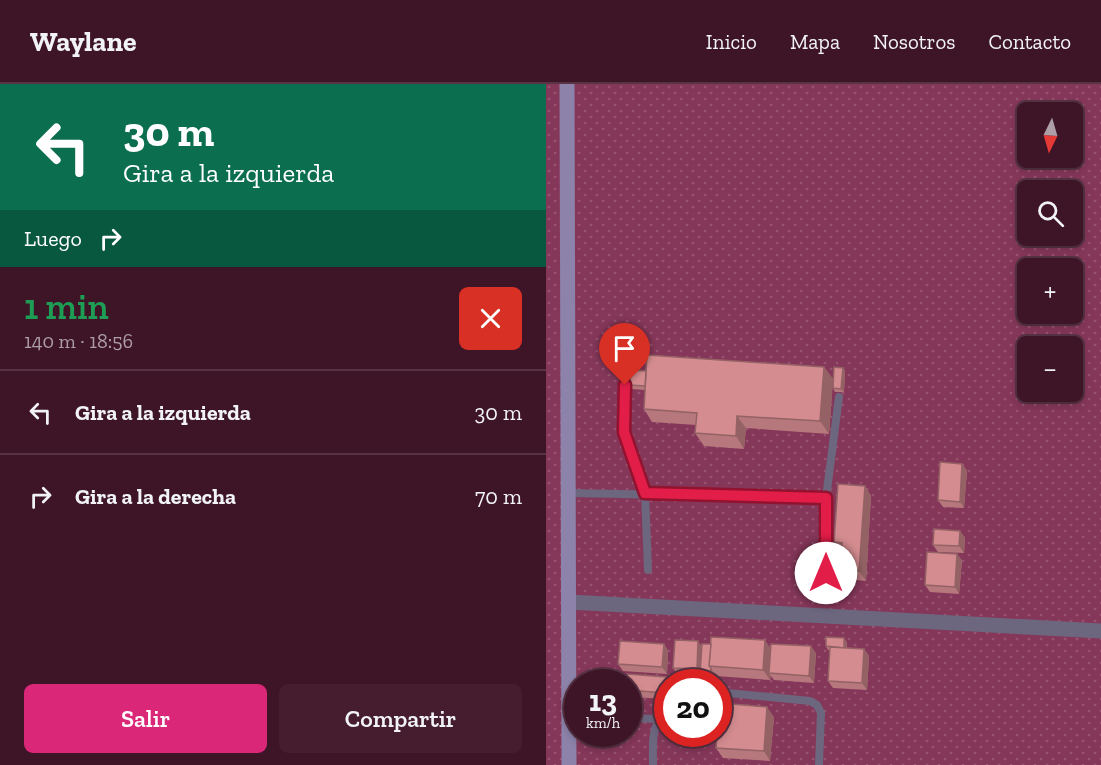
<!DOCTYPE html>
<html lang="es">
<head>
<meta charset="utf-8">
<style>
  :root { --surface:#3e1427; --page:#451d2f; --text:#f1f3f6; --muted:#ad9ea7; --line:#573344; --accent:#db2777 }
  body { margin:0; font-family:"Zilla Slab",serif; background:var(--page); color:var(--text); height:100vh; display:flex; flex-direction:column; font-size:22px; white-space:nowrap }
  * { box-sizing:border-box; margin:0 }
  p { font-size:20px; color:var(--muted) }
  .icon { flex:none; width:33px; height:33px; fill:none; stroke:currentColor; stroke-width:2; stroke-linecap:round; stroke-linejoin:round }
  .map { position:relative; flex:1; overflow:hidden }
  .details { display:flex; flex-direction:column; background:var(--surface); width:546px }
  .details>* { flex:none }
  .banner { background:#0b6e4f; color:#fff; overflow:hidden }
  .needle { width:39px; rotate:185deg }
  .tools { position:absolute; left:471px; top:18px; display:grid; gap:12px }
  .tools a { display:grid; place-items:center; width:66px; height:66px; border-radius:9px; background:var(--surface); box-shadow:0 3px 9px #0003,0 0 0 2px var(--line); font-size:30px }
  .speed { position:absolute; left:18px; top:585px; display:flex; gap:12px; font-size:30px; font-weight:700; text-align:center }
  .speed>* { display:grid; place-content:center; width:78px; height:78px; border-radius:50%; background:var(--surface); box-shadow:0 3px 9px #0003,0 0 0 2px var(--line); line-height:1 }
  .speed small { font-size:15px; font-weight:400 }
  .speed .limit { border:9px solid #d22; background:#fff; color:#111 }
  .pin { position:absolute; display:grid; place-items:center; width:51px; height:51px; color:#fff; margin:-62px -26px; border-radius:50% 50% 50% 0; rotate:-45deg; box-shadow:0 0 6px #0007 }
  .pin .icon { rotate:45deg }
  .me { position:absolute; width:66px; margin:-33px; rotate:0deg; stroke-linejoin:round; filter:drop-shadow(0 0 4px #0008) }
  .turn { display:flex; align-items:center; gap:21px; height:126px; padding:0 24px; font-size:27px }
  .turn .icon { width:78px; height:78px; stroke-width:2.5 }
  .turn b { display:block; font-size:42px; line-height:51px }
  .then { display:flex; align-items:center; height:57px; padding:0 24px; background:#0003; gap:12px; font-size:22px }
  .round { display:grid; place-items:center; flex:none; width:63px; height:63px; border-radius:9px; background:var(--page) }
  .headline { display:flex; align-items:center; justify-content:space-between; height:102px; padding:0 24px }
  h1 { font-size:36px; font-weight:600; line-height:45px; color:#1e9e55 }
  .action { display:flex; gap:12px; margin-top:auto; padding:12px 24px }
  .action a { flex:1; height:69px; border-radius:9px; background:var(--accent); color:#fff; font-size:24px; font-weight:600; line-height:69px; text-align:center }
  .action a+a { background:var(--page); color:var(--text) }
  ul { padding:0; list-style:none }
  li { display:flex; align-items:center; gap:18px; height:84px; padding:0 24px; border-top:2px solid var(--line) }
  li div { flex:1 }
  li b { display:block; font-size:22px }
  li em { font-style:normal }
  header { display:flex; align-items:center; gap:36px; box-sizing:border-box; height:84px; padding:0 30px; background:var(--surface); border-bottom:2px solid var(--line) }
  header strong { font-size:28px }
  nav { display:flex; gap:33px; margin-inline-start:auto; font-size:21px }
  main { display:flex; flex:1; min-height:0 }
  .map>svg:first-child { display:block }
  .grass { fill:url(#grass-dots); fill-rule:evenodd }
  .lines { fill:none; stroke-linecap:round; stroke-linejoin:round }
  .lane { stroke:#6c667f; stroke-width:8 }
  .street { stroke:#6c667f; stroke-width:15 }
  .secondary { stroke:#8c82aa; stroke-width:15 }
  .wall { fill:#b6787c }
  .shaded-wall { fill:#946265 }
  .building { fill:#d48c90; stroke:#946265; stroke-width:1.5 }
  .route-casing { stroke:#92132f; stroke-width:15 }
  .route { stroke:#e11d48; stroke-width:10 }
</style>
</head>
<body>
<header>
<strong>Waylane</strong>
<nav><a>Inicio</a><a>Mapa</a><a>Nosotros</a><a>Contacto</a></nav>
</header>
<main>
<section class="details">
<div class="banner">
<div class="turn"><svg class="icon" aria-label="left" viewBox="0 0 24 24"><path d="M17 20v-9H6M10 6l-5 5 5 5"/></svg><div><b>30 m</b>Gira a la izquierda</div></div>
<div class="then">Luego<svg class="icon" aria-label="right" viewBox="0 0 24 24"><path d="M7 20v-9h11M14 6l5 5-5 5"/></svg></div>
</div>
<div class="headline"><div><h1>1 min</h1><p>140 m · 18:56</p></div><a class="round" style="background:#d93025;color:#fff"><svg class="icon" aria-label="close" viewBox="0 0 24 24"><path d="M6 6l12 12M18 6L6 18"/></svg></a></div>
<ul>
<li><svg class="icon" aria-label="left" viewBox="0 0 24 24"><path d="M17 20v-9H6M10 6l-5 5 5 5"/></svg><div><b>Gira a la izquierda</b></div><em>30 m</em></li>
<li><svg class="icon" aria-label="right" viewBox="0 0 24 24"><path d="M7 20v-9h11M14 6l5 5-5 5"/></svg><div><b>Gira a la derecha</b></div><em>70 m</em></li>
</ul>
<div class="action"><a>Salir</a><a>Compartir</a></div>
</section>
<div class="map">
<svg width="555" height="681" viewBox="0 0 555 681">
  <defs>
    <pattern id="grass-dots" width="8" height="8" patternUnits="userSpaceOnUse" patternTransform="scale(1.5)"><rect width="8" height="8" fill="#853759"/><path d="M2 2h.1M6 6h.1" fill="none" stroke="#975370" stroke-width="1.8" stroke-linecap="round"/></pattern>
  </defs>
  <rect width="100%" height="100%" fill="#531b34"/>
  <path class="grass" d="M 0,0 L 555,0 L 555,681 L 0,681 ZM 482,28 L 526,28 L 526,74 L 482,74 ZM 482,106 L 526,106 L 526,152 L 482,152 ZM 482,184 L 526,184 L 526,230 L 482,230 ZM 482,262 L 526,262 L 526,308 L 482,308 ZM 32,598 L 82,598 L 82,650 L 32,650 ZM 122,598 L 172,598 L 172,650 L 122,650 Z"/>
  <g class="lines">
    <g class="lane">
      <polyline points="79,301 78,348 99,409 102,486"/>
      <polyline points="22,409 280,414"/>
      <polyline points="280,489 280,414 293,313"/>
      <polyline points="172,608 264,617 271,621 275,629 273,681"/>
      <polyline points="82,634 112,635"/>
      <path d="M 107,681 C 107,659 104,641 122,626"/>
    </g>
    <polyline class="street" points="23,518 555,547"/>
    <polyline class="secondary" points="21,0 23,681"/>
  </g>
  <g class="wall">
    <polygon points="278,283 287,295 283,350 200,344 198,365 158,362 149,349 150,341 106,338 98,325 99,306 86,305 84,301 100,287"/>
    <polygon points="297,284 299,287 298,308 289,308 287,304"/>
    <polygon points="416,380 421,387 418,424 397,423 392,416"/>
    <polygon points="319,402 325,412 320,497 301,495 294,485 295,468 288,458"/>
    <polygon points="414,447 419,454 418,469 392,468 387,461"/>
    <polygon points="416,476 413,510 384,508 379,501"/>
    <polygon points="301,558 301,564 318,565 323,572 321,606 287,604 282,597 284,566 282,566 280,562"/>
    <polygon points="118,560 122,567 121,590 77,587 72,580"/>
    <polygon points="225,564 270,569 268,599 228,596 225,592 224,596 170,592 167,588 167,594 157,593 155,591 132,590 127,584"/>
    <polygon points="120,593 124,598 122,598 122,615 84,613 82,610 82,598"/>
    <polygon points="228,633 224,677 177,674 170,664"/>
  </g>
  <g class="shaded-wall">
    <polygon points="278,283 287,295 283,350 274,337"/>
    <polygon points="297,284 299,287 298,308 295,305"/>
    <polygon points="191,332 200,344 198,365 190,352"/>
    <polygon points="416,380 421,387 418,424 414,418"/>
    <polygon points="319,402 325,412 320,497 313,487"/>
    <polygon points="414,447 419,454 418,469 413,462"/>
    <polygon points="411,470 416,476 413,510 409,503"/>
    <polygon points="298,554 301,558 300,567 298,564"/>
    <polygon points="219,556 226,566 223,589 225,592 224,596 217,586"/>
    <polygon points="152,557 157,564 154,590 155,592 151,585"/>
    <polygon points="118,560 122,567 121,590 116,583"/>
    <polygon points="265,562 270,569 268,599 263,592"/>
    <polygon points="318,565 323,572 321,606 316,599"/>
    <polygon points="165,584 167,588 167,594 164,591"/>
    <polygon points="120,593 124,598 122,598 122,612 119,609"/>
    <polygon points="221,623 228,633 224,677 218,667"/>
  </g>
  <g class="building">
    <polygon points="101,271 278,283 274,337 191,332 190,352 149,349 151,329 98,325"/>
    <polygon points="288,283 297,284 295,305 287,304"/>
    <polygon points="85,286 100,287 99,302 84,301"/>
    <polygon points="394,378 416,380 414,418 392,416"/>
    <polygon points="292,400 319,402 313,487 294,485 296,459 288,458"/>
    <polygon points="388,445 414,447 413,462 387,461"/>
    <polygon points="381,468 411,470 409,503 379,501"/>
    <polygon points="165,553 219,556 217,586 163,582"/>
    <polygon points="280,553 298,554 298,564 280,562"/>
    <polygon points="129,556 152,557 151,585 127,584"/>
    <polygon points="74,557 118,560 116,583 72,580"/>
    <polygon points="156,560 165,560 163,582 165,584 164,591 154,590"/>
    <polygon points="225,560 265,562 263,592 223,589"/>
    <polygon points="284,563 318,565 316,599 282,597"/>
    <polygon points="81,590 120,593 119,609 82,606 82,598 80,598"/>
    <polygon points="173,619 221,623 218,667 170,664 171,650 172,650"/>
  </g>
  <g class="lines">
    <g class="route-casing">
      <polyline id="route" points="79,301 78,348 99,409 280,414 280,489"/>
    </g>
    <use href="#route" class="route"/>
  </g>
</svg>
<div class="tools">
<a><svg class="needle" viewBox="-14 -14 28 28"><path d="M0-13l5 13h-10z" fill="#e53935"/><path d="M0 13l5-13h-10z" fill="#ad9ea7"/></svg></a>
<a><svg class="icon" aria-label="search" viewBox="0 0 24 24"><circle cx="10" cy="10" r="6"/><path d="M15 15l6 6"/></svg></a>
<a>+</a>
<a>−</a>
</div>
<div class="speed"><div>13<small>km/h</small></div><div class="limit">20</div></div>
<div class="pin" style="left:79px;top:301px;background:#d93025"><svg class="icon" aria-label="arrive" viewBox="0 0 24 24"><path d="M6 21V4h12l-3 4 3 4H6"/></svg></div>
<svg class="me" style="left:280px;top:489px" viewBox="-20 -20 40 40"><circle r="19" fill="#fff"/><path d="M0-13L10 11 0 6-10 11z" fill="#e11d48"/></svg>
</div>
</main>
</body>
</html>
